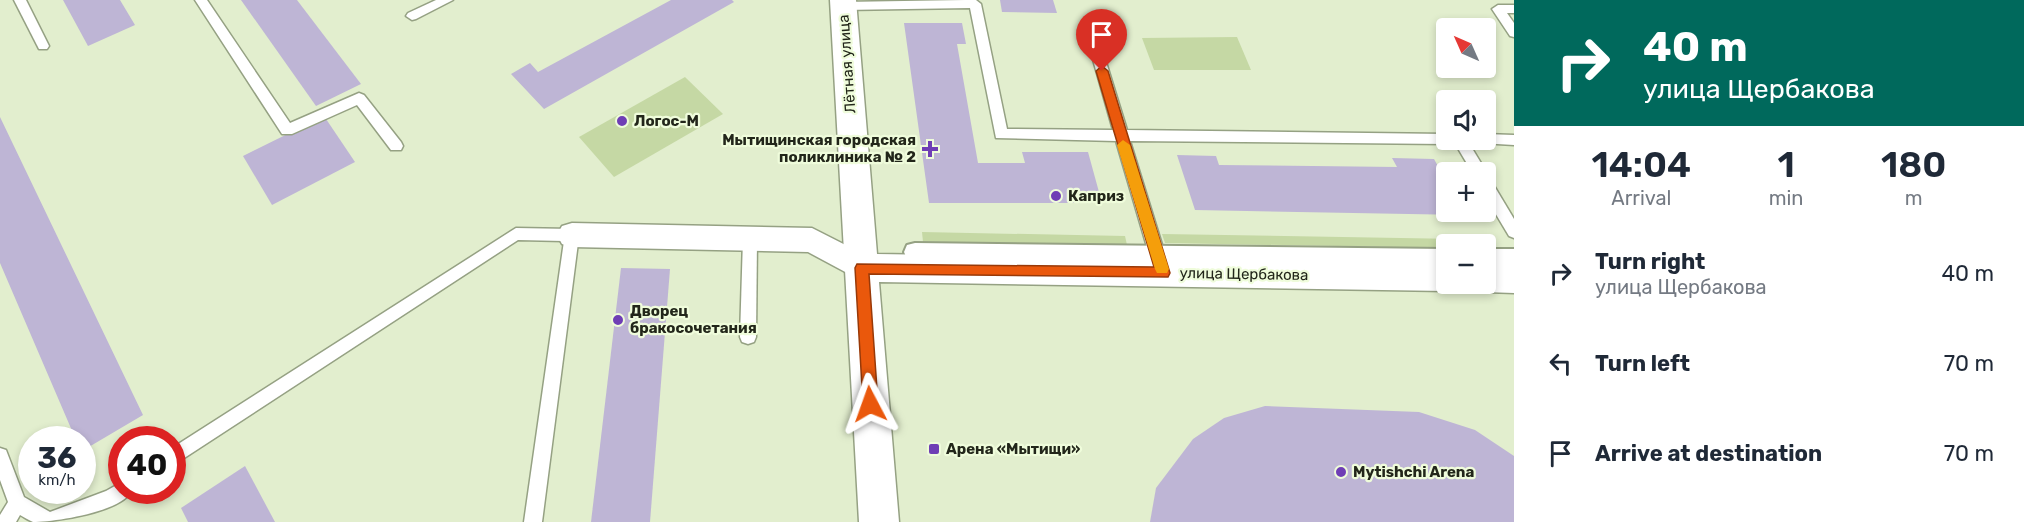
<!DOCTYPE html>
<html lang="en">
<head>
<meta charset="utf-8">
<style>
  :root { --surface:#fff; --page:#f2f2f3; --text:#1f2937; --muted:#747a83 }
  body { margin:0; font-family:Rubik,sans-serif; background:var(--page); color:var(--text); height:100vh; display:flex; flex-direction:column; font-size:22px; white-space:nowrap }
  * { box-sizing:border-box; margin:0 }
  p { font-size:20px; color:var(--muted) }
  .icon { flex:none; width:33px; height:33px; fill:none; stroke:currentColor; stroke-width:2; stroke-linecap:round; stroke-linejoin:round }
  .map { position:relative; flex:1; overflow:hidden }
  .side { display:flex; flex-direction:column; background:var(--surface); width:510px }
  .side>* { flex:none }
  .top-card { background:#00695c; color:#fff; overflow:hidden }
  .needle { width:39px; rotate:315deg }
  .tools { position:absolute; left:1436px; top:18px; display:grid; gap:12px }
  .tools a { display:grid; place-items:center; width:60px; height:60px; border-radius:6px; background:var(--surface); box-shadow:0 3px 9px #0003; font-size:30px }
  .speed { position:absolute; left:18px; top:426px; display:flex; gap:12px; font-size:30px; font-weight:700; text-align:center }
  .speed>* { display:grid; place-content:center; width:78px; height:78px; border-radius:50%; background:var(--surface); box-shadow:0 3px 9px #0003; line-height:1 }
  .speed small { font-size:15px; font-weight:400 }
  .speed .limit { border:9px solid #d22; background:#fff; color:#111 }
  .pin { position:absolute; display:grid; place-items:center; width:51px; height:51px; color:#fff; margin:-62px -26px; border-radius:50% 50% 50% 0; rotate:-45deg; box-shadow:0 0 6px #0007 }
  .pin .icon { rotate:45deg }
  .me { position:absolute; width:66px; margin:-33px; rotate:356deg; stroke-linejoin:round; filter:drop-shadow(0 0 4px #0008) }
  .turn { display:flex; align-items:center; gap:21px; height:126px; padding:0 30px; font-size:27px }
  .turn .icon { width:78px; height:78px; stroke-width:2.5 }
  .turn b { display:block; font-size:42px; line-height:51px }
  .eta { display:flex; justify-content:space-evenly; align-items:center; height:102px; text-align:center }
  .eta b { font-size:36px; font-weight:600; line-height:42px }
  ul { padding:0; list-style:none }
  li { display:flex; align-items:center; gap:18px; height:90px; padding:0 30px }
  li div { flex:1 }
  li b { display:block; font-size:22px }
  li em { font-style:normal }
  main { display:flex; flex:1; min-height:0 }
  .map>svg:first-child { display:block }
  .green { fill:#c5d8a4 }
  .building { fill:#beb5d5 }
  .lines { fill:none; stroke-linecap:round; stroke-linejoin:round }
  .service-casing { stroke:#95a183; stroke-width:3 }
  .pedestrian-casing { stroke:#95a183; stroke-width:4 }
  .minor-casing { stroke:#95a183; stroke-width:3 }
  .tertiary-casing { stroke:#95a183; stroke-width:3 }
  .service { fill:#fff; fill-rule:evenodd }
  .pedestrian { fill:#fff; fill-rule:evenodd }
  .minor { fill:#fff; fill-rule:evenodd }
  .tertiary { fill:#fff; fill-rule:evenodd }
  .route { fill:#ea580c; stroke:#983908; stroke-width:1.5 }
  .slow { fill:#f59e0b }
  .poi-dot { fill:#6f3eb5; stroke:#effcdb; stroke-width:2 }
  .labels { text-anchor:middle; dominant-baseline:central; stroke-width:4.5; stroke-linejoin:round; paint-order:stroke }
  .street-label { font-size:15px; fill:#22261a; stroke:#effcdb }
  .poi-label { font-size:15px; font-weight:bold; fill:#22261a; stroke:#effcdb; text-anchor:start }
</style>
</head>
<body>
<main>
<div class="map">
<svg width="1514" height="522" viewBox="0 0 1514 522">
  <rect width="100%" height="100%" fill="#e2eece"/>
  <g class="green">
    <polygon points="1237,37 1251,70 1154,70 1142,38"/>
    <polygon points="685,77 723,114 614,177 579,137"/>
    <polygon points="922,232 1125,236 1127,245 923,242"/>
    <polygon points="1162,234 1459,239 1462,244 1446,244 1446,248 1165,243"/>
  </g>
  <g class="building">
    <polygon points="63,0 120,0 135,25 88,46"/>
    <polygon points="241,0 297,0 361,84 316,106"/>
    <polygon points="671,0 732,0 734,2 544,109 511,74 530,63 538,72"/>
    <polygon points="1000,0 1053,0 1057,13 1002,12"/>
    <polygon points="904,23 962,23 966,44 957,44 978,163 1025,163 1022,152 1088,152 1102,203 929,203"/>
    <polygon points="324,116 355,162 272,205 243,156"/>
    <polygon points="0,117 143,415 82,451 82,440 76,440 0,263"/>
    <polygon points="1177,155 1216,156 1219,165 1397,167 1392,158 1434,159 1446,181 1446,212 1462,212 1464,215 1195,210"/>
    <polygon points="621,268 670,269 650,522 591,522"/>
    <polygon points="1265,406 1419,412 1475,430 1514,456 1514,522 1150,522 1156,488 1193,439 1224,418"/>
    <polygon points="245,466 275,522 188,522 181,508"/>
  </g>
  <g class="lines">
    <g class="service-casing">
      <g id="service">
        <polygon points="14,0 26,0 49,46 47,49 39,49"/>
        <polygon points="195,0 207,0 290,123 359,93 364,95 401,142 403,146 401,150 391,150 357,105 292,134 282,134"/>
        <polygon points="436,0 453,0 416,19 412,20 406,16 408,13"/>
        <polygon points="965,0 976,0 981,4 1007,129 1113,130 1090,49 1096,44 1102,49 1127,130 1446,134 1446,140 1453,140 1446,144 1130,141 1168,264 1165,269 1160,270 1155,269 1152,264 1116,141 996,138 970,8 843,10 837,6 843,2"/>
        <polygon points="1498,5 1514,5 1514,13 1507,13 1514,23 1514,37 1510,36 1492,9"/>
        <polygon points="1485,134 1514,135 1514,145 1480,143 1478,140 1485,140"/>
        <polygon points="1453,140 1467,140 1484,168 1486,172 1485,174 1472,172"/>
        <polygon points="1485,177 1490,179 1514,219 1514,238 1509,236 1485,196"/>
        <polygon points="516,228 572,229 577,231 579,235 542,522 524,522 564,241 518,240 172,466 172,448"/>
        <polygon points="750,233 755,235 757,239 756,337 754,342 748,344 742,342 740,337 743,239 745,235"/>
        <path d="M 0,448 L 6,450 L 24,497 L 50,512 L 106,491 L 122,482 L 122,490 L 132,490 C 123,512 54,522 33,522 C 28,520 24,517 20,515 L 16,522 L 0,522 L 0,515 L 8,502 L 0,480 Z"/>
      </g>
    </g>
    <g class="pedestrian-casing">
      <g id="pedestrian">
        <polygon points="915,243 1446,249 1446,267 915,261 907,259 904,252 907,245"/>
        <rect x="1485" y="249" width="29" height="20"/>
      </g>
    </g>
    <g class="minor-casing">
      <polygon id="minor" points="572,223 812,228 873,259 877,268 873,277 862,281 808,252 572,247 562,244 557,235 562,226"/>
    </g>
    <g class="tertiary-casing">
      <g id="tertiary">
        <polygon points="830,0 856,0 877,254 1446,263 1446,284 1460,284 1458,287 1446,291 879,282 899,522 859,522"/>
        <polygon points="1485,264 1514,265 1514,293 1485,292 1473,288 1471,284 1485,284"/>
      </g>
    </g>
    <use href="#service" class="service"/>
    <use href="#pedestrian" class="pedestrian"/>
    <use href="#minor" class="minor"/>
    <use href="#tertiary" class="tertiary"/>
  </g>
  <polygon class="route" points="1102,66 1108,71 1170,273 1168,277 869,274 878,404 875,409 870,411 865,409 863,404 855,268 857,264 1154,267 1096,71"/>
  <polygon class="slow" points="1123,140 1130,145 1169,269 1167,273 1157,273 1155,269 1117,145"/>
  <g class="poi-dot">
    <circle cx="622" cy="121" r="6"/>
    <path d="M927 140h6v6h6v6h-6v6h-6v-6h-6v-6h6z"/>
    <circle cx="1056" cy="196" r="6"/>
    <circle cx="618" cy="320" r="6"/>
    <rect x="928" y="443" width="12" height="12" rx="3"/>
    <circle cx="1341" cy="472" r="6"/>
  </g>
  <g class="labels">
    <g class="street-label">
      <text transform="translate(847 64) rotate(-94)">Лётная улица</text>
      <text transform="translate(1244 274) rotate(1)">улица Щербакова</text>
    </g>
    <g class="poi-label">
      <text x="634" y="121">Логос-М</text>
      <text x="916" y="140" text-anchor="end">Мытищинская городская<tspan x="916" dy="17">поликлиника № 2</tspan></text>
      <text x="1068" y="196">Каприз</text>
      <text x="630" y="311">Дворец<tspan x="630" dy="17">бракосочетания</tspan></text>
      <text x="946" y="449">Арена «Мытищи»</text>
      <text x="1353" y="472">Mytishchi Arena</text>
    </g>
  </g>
</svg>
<div class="tools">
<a><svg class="needle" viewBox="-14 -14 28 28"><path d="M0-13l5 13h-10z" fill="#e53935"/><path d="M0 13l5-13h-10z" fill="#747a83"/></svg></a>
<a><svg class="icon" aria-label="sound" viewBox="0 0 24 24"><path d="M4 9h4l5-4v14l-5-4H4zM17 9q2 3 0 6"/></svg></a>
<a>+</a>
<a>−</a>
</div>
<div class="speed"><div>36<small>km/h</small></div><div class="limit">40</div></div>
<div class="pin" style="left:1102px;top:71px;background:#d93025"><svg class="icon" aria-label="arrive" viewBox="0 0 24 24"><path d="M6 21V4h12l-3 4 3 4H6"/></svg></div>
<svg class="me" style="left:870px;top:404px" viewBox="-20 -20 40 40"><path d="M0-17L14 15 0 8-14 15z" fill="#ea580c" stroke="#fff" stroke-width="4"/></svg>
</div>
<section class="side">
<div class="top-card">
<div class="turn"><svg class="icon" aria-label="right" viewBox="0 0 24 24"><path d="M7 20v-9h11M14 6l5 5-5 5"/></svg><div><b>40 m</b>улица Щербакова</div></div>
</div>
<div class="eta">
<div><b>14:04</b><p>Arrival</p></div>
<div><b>1</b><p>min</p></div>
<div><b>180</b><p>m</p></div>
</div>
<ul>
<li><svg class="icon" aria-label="right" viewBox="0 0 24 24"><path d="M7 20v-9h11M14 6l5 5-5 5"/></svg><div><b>Turn right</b><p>улица Щербакова</p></div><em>40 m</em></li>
<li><svg class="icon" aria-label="left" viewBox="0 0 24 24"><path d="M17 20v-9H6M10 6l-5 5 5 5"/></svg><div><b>Turn left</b></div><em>70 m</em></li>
<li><svg class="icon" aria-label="arrive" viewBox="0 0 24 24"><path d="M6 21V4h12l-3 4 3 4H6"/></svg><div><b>Arrive at destination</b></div><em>70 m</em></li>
</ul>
</section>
</main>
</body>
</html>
